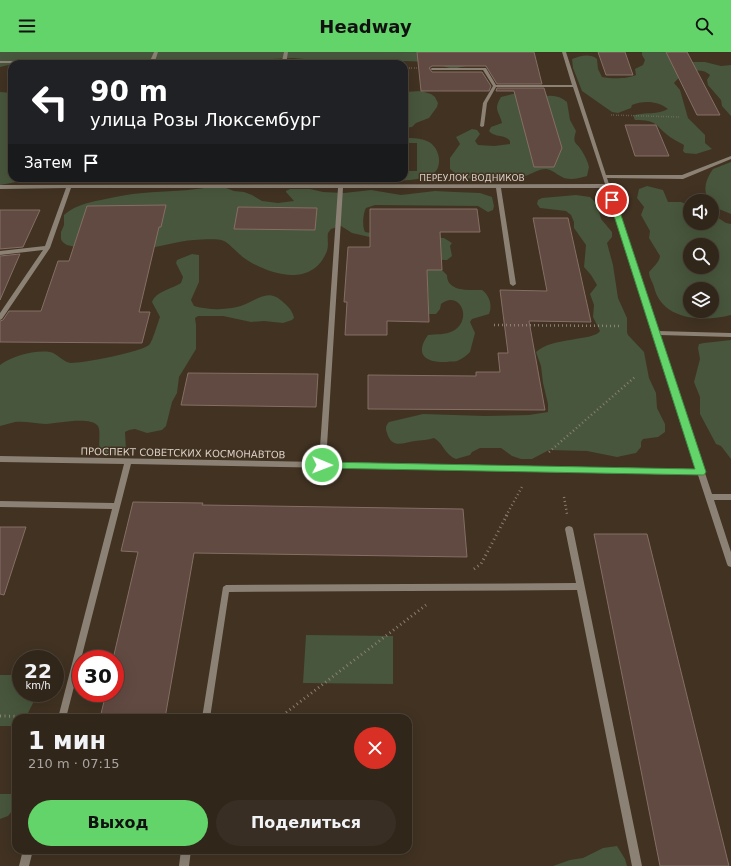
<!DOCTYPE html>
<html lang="ru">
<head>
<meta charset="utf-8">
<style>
  :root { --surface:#31261a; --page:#392e23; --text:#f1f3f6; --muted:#a8a5a2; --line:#4c4339; --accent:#62d469 }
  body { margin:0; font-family:"DejaVu Sans",sans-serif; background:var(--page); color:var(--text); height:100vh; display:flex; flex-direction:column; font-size:15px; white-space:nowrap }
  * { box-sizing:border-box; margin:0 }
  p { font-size:13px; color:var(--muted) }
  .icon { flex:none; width:22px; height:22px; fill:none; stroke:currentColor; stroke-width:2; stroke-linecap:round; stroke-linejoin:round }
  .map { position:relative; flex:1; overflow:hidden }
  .details { position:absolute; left:12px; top:662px; width:400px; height:140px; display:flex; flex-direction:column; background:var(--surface); border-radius:12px; box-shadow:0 4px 16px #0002,0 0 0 1px var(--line) }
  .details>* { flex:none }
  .guide { position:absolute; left:8px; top:8px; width:400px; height:122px; border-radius:12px; box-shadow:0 4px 16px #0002,0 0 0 1px var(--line); background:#202124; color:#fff; overflow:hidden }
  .buttons { position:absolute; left:683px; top:142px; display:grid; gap:8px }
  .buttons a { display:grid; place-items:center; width:36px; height:36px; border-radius:50%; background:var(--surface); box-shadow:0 4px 16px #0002,0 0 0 1px var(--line); font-size:20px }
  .speed { position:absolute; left:12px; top:598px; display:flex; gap:8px; font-size:20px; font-weight:700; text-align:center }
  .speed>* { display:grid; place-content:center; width:52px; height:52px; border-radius:50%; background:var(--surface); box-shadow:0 4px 16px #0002,0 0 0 1px var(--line); line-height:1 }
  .speed small { font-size:10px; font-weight:400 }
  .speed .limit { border:6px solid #d22; background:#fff; color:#111 }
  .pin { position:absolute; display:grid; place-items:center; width:34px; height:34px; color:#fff; margin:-17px; border:2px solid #fff; border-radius:50%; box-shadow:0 1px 4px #0007 }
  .me { position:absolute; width:44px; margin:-22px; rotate:91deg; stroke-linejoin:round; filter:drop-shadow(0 0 3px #0008) }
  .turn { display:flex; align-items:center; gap:14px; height:84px; padding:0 16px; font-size:18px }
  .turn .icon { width:52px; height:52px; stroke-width:2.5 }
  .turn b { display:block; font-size:28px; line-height:34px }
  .then { display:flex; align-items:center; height:38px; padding:0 16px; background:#0003; gap:8px; font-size:15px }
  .round { display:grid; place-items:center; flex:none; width:42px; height:42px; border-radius:21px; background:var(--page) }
  .overview { display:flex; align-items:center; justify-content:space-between; height:68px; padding:0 16px }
  h1 { font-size:24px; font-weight:600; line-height:30px }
  .action { display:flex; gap:8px; margin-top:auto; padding:8px 16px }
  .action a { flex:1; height:46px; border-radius:24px; background:var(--accent); color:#111; font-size:16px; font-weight:600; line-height:46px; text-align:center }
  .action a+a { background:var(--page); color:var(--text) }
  header { display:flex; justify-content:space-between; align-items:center; height:52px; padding:0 16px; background:var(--accent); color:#111; font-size:18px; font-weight:600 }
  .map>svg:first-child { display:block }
  .green { fill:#47563c; fill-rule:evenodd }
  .building { fill:#614a42; stroke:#866e65 }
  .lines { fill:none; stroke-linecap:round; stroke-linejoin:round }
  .path-far2 { stroke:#8c7f73; stroke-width:1.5; stroke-dasharray:0.5 2; stroke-linecap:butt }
  .path-far1 { stroke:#8c7f73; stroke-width:2.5; stroke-dasharray:1 3; stroke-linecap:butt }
  .path { stroke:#8c7f73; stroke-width:3; stroke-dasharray:1 3.5; stroke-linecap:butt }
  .minor { fill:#8b8174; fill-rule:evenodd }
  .route { fill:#62d469; stroke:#408a44 }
  .labels { text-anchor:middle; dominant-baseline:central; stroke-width:3; stroke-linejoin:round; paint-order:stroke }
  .far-street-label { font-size:9px; fill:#d9cfc6; stroke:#413222 }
  .street-label { font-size:10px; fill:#d9cfc6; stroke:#413222 }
</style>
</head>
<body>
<header><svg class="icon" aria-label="menu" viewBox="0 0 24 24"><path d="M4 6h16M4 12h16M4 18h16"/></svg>Headway<svg class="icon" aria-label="search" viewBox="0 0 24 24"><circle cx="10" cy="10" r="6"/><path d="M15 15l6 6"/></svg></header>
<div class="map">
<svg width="731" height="814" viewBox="0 0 731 814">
  <rect width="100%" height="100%" fill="#413222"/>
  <g class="green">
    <polygon points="0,0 417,0 417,5 471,5 470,13 453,17 429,10 405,9 384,12 323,12 304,7 293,6 214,10 203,12 96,12 93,10 40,8 17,11 0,15"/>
    <path d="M 642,0 L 675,0 L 686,10 L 705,10 L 721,14 L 731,13 L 731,64 L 722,54 L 721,48 L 708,33 L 707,28 L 710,23 C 699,13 682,22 674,31 L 680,38 L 688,66 L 705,83 L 705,91 L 712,97 L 696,102 L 685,101 L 683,99 L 684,93 C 679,90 674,88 670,85 C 654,73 658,68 635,68 L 634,66 L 634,63 C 645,60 658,63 668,57 C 659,49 643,48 632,53 L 631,56 L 618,61 L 612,60 L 582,39 L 573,16 L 572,7 C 580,4 590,1 597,7 L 598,17 L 602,25 C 611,27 628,27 636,23 L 635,17 L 643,13 L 645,8 L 642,3 Z"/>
    <polygon points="421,39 431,42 435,45 438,51 437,55 429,66 416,71 412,75 404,76 404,40"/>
    <polygon points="0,40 12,41 12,126 38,126 0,133"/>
    <path d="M 520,40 L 546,42 L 547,44 C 555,43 561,45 567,50 L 570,68 L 576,79 C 572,93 576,89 582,99 C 585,104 588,110 589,115 L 587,124 C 580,126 569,129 562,125 C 556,122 553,118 546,117 C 538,117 532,122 525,124 C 505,129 466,133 450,117 L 450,106 L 460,92 L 456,85 L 472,77 L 477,78 L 480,82 L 475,89 L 478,93 L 494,94 L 510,92 L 510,89 C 505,82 495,86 489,79 L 491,75 L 502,71 C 499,59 493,58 501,45 Z"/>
    <path d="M 405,86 C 413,86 422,86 429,90 C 440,96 444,117 431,123 C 409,132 384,127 361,128 C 339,130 316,130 294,126 L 404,126 L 404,119 L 417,119 L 417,91 L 404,91 Z"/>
    <path d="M 731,110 L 731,162 L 719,157 L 712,151 L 712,149 L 709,148 C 702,138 706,127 713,117 Z"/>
    <path d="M 647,134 L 663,138 L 668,150 L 681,150 L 690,154 L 690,171 L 712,171 L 712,162 L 726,171 L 731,172 L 731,263 C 704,270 662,269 654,235 C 653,230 649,226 649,220 C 653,215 659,211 660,204 L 649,186 L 650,179 L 641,163 L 644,155 L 637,146 L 639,137 ZM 690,193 L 712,193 L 712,215 L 690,215 ZM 690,237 L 712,237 L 712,259 L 690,259 Z"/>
    <path d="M 211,135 L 226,136 L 234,139 L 244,140 L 252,143 L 262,149 L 278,151 L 294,149 L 286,140 L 286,139 L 290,137 L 310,137 L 323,140 L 344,141 L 371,138 L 401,143 L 435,139 L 455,140 L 480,141 L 492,145 L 494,154 L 493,158 L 488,160 L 478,154 L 375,153 L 366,156 C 363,161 362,175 365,180 L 383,183 L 444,186 L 452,191 L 450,194 L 452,204 L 447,208 L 379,207 L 366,250 L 368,195 L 376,192 L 374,186 L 352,181 L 341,174 L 331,177 L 328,181 C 327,187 329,193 327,199 C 313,235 272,224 247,208 C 240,204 230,192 224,189 C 216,186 202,188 194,188 C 177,189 162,195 146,196 C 127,197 83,198 67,193 C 64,191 62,190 61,187 L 61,180 L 64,173 L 64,163 C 76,153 86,151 101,148 C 115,145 129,142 143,141 C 166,139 189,139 211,135 Z"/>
    <path d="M 576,143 L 590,145 L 597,152 L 601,167 L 612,180 L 612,185 L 607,191 L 613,213 L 618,246 L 627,266 L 627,280 L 628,283 L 644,300 L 649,326 L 656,341 L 657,356 L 665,372 L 665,380 L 658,385 L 643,387 L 641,390 L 641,395 L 636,401 L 617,405 L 587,399 L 549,398 L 532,407 L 521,407 L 512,404 L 501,396 L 480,396 L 472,400 L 470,403 L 456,407 C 445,403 443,391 434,386 C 428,388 421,388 415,389 C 402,391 392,397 387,381 C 385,376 386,373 389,370 L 423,362 L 485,364 L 529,363 L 548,360 L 548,352 L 543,331 L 541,314 L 536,300 C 552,285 594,289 600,279 L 593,265 L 594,253 L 590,242 L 597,233 L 591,223 L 584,215 L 586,193 L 574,176 L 574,170 L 571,163 L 566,159 L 540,156 L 537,152 L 538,148 L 542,146 Z"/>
    <path d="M 192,202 L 199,203 L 199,230 L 191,248 L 194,254 C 209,258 222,258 237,255 C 255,251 267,233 284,251 C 289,255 293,260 294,266 L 292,268 L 283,271 L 264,269 L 251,270 L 223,264 L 198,264 L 195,266 L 196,273 L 196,297 L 179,325 L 177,341 L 172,350 L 166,374 L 162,378 L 147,381 L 135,377 L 129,378 L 125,380 L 126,399 L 123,403 L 112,403 L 100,399 C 98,392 101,379 98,374 C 91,364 58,371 46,372 C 36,372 26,369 15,370 C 10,371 5,373 0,374 L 0,313 C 13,304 33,298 50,300 C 57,301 64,311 71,311 C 83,311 141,300 149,293 C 152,291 158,270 160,265 L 152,250 C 156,239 172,237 181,231 L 183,225 L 176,211 L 177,208 Z"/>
    <path d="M 427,218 L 442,218 L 447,223 C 447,240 469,238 482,238 C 489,243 493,253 489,262 L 472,267 L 470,270 L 475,281 L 470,300 C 467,303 462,307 457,309 C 454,310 451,309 447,310 C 428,311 413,304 428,283 C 436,282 445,283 453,279 C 474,267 459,237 441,252 L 440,257 L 436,262 L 429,262 Z"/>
    <polygon points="731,288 731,407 721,394 716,392 700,362 700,345 694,330 700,307 698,296 699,292 704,291"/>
    <polygon points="306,583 393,584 393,632 303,631"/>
    <polygon points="0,623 21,623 21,641 38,641 28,661 29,666 16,666 16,674 0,674"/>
    <polygon points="0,742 12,742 16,754 8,764 0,767"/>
    <polygon points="617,794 625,807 627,814 553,814 570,808 583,806 603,796"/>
  </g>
  <g class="building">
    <polygon points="417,0 534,0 542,32 497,32 486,14 432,14 429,16 432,20 482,20 491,34 489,39 421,39"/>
    <polygon points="598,0 625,0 633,23 606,23"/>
    <polygon points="666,0 687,0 720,63 697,63"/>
    <polygon points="497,36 544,36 562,96 554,115 534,115 514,39 496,39"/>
    <polygon points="625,73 656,73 669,104 635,104"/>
    <polygon points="166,153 161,175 159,175 139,260 150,260 142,291 0,290 0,269 3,268 9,259 41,259 58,209 69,209 87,154"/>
    <polygon points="238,155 317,156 315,178 234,177"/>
    <polygon points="370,157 477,157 480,180 440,180 442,218 427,218 429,270 387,269 387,283 345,283 347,250 344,250 348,195 370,195"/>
    <polygon points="0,158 40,158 23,195 0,197"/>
    <polygon points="533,166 568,166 591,270 529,269 545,358 368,357 368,323 476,324 476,320 500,320 498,301 508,301 500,238 547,239"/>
    <polygon points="20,202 0,248 0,204"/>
    <polygon points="188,321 318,322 316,355 181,353"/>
    <polygon points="133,450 203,451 202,453 463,457 467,505 194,501 165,666 100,666 106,641 115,641 115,607 113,607 138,500 121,499"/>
    <polygon points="0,475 26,475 4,543 0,542"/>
    <polygon points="594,482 647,482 729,814 660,814"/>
  </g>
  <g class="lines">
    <g class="path-far2">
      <polyline points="299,11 324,12"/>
      <polyline points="404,16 417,16"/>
      <polyline points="611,63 680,65"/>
    </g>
    <g class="path-far1">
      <polyline points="494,273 620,274"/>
      <polyline points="549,400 636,324"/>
      <polyline points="564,445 567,462"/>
      <polyline points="506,464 523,433"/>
    </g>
    <g class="path">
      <polyline points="474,517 481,512 507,463"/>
      <polyline points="0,664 46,665"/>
      <polyline points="279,666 426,553"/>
    </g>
    <g class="minor">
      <polygon points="154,0 158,0 155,9 282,9 284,0 288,0 286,12 0,11 0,9 150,9"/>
      <path d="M 562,0 L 566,0 L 606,123 L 682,123 L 731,104 L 731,107 L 683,127 L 607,126 L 658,279 L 731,281 L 731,285 L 659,283 L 712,442 L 731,442 L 731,448 L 714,448 L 731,500 L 731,515 L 728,514 L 727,512 L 698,423 L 131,412 L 66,666 L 58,666 L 112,457 L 0,455 L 0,449 L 114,451 L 124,412 L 0,410 L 0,404 L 319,410 L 338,136 L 71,136 L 50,196 L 2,267 L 0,268 L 0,261 L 43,198 L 0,203 L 0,199 L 45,194 L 66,136 L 0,137 L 0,133 L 605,132 L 573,35 L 496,35 L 487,51 L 484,74 L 482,75 L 480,74 L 483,51 L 493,34 L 483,18 L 432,18 L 430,17 L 432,16 L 486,16 L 496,33 L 572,33 ZM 343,136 L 496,136 L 510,232 L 513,234 L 516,232 L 501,136 L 606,136 L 697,417 L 326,410 Z"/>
      <polygon points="569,474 572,475 573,477 642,814 632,814 577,538 229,540 210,666 202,666 223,535 226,533 576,531 565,477 566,475"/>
      <polygon points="23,798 33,798 29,814 19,814"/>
      <polygon points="181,798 191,798 189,814 179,814"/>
    </g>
  </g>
  <polygon class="route" points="612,146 616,148 706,420 704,423 319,416 317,413 322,410 695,417 609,148"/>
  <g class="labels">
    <g class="far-street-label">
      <text x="472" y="126">ПЕРЕУЛОК ВОДНИКОВ</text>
    </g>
    <g class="street-label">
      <text transform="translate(183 401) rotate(1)">ПРОСПЕКТ СОВЕТСКИХ КОСМОНАВТОВ</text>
    </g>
  </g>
</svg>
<div class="buttons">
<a><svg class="icon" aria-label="sound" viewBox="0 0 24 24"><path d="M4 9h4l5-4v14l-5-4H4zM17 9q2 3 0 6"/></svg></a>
<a><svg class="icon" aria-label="search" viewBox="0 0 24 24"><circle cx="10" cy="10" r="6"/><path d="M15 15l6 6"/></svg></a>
<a><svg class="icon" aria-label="layers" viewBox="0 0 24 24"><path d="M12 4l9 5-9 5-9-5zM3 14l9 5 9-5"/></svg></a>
</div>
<div class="speed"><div>22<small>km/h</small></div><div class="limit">30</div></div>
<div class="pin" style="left:612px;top:148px;background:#d93025"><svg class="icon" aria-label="arrive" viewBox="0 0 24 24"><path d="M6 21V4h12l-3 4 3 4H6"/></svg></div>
<svg class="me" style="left:322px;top:413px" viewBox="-20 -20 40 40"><circle r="17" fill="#62d469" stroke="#fff" stroke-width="3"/><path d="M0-11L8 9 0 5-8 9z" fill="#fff"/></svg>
<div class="guide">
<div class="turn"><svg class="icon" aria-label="left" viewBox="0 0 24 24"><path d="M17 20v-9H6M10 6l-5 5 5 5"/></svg><div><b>90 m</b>улица Розы Люксембург</div></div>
<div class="then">Затем<svg class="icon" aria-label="arrive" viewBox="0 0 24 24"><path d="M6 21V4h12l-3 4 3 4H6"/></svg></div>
</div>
<section class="details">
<div class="overview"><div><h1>1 мин</h1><p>210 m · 07:15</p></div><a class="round" style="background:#d93025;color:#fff"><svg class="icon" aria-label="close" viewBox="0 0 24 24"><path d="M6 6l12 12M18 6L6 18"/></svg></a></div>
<div class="action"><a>Выход</a><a>Поделиться</a></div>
</section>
</div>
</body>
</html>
